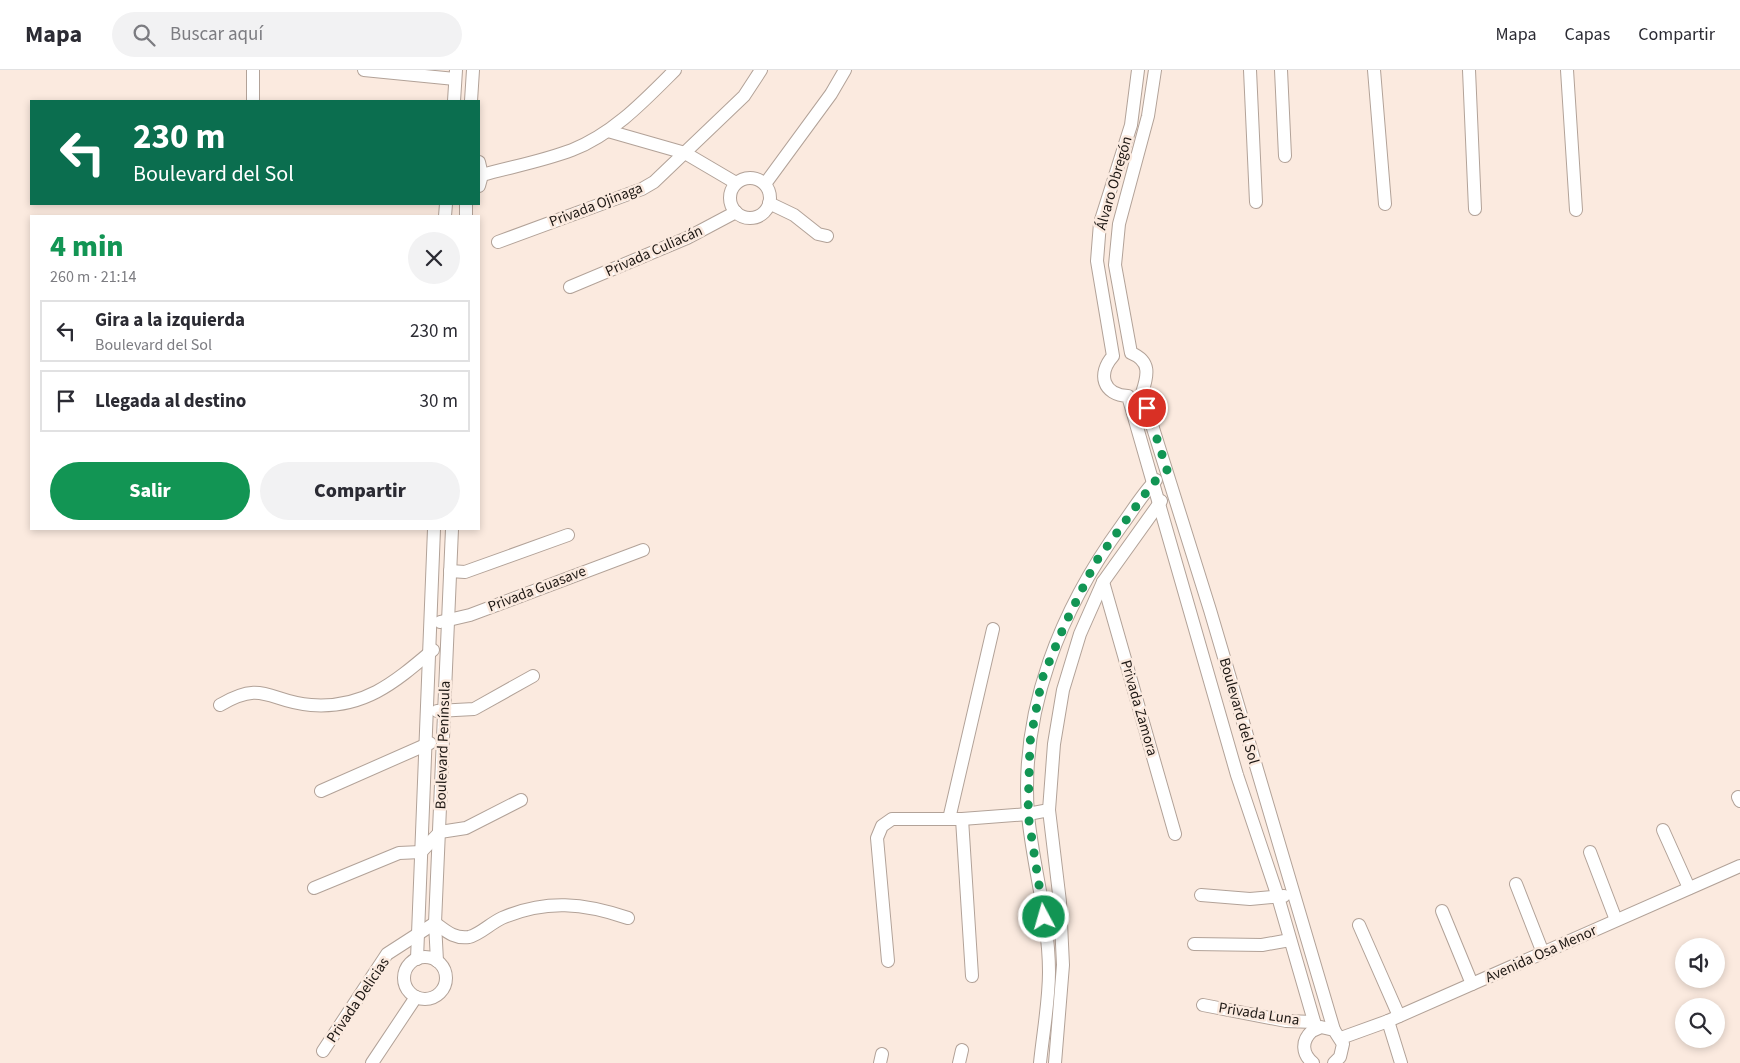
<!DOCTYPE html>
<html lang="es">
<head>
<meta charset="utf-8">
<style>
  :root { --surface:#fff; --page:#f2f2f3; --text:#2b2b33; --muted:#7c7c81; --line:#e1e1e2; --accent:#129554 }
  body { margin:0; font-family:"Source Sans 3",sans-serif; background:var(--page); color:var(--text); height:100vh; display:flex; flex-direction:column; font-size:19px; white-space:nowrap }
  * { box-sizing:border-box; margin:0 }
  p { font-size:16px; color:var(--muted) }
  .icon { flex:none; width:28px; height:28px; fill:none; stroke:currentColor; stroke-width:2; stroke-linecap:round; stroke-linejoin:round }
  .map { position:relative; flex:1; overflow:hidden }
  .side { position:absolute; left:30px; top:145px; width:450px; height:315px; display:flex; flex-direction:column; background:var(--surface); border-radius:0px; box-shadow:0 2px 8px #0003 }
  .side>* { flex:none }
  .top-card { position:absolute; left:30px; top:30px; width:450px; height:105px; border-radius:0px; box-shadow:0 2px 8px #0003; background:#0b6e4f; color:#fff; overflow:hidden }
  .tools { position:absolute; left:1675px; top:868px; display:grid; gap:10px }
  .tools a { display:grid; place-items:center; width:50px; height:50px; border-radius:50%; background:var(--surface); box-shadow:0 2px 8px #0003; font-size:25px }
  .pin { position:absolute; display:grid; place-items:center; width:42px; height:42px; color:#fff; margin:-21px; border:2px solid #fff; border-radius:50%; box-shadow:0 1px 5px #0007 }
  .me { position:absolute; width:55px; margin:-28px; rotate:354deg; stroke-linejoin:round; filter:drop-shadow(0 0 4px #0008) }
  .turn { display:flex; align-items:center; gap:18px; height:105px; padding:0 20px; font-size:22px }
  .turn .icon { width:65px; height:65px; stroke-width:2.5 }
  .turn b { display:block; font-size:35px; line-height:42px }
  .round { display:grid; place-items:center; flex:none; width:52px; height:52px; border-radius:26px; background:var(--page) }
  .head { display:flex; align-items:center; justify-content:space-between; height:85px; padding:0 20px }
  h1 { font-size:30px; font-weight:800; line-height:38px; color:var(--accent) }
  .action { display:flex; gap:10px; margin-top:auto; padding:10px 20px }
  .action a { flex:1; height:58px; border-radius:30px; background:var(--accent); color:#fff; font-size:20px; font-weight:800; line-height:58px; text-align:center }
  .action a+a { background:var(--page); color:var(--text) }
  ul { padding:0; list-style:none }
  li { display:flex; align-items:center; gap:15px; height:62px; margin:0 10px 8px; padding:0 10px; border:2px solid var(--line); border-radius:0px }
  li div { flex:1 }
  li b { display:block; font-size:19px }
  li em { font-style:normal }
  header { display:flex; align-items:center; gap:30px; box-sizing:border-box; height:70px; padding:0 25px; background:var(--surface); border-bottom:1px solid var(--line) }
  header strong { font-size:24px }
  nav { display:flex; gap:28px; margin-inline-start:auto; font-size:18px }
  .search { width:350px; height:45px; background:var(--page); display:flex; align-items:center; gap:12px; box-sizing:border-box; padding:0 18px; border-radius:28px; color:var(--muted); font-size:19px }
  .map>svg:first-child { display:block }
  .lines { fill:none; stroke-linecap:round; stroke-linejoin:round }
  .minor-casing { stroke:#b2a298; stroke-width:14 }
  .minor { stroke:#fff; stroke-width:12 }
  .route { stroke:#129554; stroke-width:9; stroke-dasharray:0 16.2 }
  .labels { text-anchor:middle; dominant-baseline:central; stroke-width:5; stroke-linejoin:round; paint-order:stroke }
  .street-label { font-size:15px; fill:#1d1713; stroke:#fbeadf }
</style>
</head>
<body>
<header>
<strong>Mapa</strong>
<div class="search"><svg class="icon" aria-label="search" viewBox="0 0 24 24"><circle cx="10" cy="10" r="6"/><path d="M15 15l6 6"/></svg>Buscar aquí</div>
<nav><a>Mapa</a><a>Capas</a><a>Compartir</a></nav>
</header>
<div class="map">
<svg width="1740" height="993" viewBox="0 0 1740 993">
  <rect width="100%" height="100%" fill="#fbeadf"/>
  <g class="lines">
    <g class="minor-casing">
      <g id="minor">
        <polyline points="253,0 253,31"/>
        <polyline points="364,0 455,9"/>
        <path d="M 1138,0 L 1131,55 L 1100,153 L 1097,191 L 1113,286 C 1097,304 1103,325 1128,326 L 1237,705 L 1278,827 L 1316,958"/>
        <path d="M 1155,0 L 1148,46 L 1119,154 L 1115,195 L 1131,283 C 1151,291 1148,305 1142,323 L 1210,540 L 1334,960"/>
        <polyline points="1250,0 1256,132"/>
        <polyline points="1281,0 1285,86"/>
        <polyline points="1374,0 1385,134"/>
        <polyline points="1469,0 1475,139"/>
        <polyline points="1567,0 1576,140"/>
        <polyline points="454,31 456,0"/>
        <polyline points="471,31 473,0"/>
        <polyline points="608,61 685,83 736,113"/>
        <polyline points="479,92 482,105 479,116"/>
        <path d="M 482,105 C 511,97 543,91 572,80 C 613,64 644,31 675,0"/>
        <circle cx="750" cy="128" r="20"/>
        <polyline points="765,114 831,24 845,0"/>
        <polyline points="769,133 794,145 818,164 827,166"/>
        <polyline points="445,146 446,134"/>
        <polyline points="466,146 466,134"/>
        <polyline points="498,172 642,119 654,112 744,26 761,0"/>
        <polyline points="570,217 687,168 736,142"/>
        <polyline points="450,501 465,502 568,465"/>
        <polyline points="1103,512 1175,764"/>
        <polyline points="440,552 470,545 643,480"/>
        <path d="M 220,635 C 264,609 269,632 311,635 C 364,639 394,613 433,580"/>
        <polyline points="437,641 474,639 533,606"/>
        <polyline points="321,721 430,673"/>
        <polyline points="1738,727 1740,731"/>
        <polyline points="949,749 993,559"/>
        <polyline points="962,749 972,906"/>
        <polyline points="1663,760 1689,818"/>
        <polyline points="1590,782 1616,850"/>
        <polyline points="1516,814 1543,883"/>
        <polyline points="314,818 399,783 421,782 440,762 466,758 521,730"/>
        <polyline points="1201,825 1250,829 1284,826"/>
        <polyline points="1442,841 1472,914"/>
        <polyline points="1359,855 1399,946"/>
        <polyline points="1194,874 1262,875 1290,870"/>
        <circle cx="425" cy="908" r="21"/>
        <polyline points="417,889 434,459"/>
        <polyline points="437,891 435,853 452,459"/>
        <polyline points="888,891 877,768 882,756 892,749 962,749 1028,744 1049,740"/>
        <polyline points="1203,935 1286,951 1314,952"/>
        <polyline points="1388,951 1401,993"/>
        <polyline points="1341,968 1388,951 1740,796"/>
        <path d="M 323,981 L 387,884 L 435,853 C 446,861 454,869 469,867 C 479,865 491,853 502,848 C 546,829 584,833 628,848"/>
        <polyline points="372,993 416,927"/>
        <polyline points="880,993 882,984"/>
        <polyline points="959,993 962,980"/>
        <path d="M 1040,993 C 1043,963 1049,932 1049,902 C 1049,849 1033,797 1028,745 C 1020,639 1061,539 1122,455 C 1133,440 1143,423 1156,410"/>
        <polyline points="1055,993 1063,895 1060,832 1049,740 1054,674 1063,620 1080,564 1103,512 1161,431"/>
        <path d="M 1313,993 C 1302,984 1301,971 1312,961 L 1321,957 L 1334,960 L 1343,974 L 1340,987 L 1334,993"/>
      </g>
    </g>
    <use href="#minor" class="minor"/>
  </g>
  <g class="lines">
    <polyline class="route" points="1044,847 1028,744 1030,672 1042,609 1065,554 1095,493 1153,413 1167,400 1147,338"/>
  </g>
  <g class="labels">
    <g class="street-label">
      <text transform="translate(1114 113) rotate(-74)">Álvaro Obregón</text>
      <text transform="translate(596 135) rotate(-21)">Privada Ojinaga</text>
      <text transform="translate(654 181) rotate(-24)">Privada Culiacán</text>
      <text transform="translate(537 519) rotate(-21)">Privada Guasave</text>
      <text transform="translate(1139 638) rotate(74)">Privada Zamora</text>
      <text transform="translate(1239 641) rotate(74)">Boulevard del Sol</text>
      <text transform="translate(443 675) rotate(-88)">Boulevard Península</text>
      <text transform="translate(1541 884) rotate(-24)">Avenida Osa Menor</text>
      <text transform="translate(358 930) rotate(-56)">Privada Delicias</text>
      <text transform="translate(1259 944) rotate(9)">Privada Luna</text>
    </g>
  </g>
</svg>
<div class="tools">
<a><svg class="icon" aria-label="sound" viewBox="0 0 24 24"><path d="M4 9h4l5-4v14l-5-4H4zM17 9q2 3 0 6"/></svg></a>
<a><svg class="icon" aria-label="search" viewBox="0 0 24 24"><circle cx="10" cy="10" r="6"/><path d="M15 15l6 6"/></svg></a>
</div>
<div class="pin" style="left:1147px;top:338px;background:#d93025"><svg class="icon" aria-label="arrive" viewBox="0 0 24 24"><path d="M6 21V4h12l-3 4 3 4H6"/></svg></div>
<svg class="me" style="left:1044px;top:847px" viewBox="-20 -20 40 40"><circle r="17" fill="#129554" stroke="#fff" stroke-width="3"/><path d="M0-11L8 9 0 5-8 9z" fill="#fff"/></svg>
<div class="top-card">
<div class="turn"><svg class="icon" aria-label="left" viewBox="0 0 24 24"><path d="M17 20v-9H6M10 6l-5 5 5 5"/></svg><div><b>230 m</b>Boulevard del Sol</div></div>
</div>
<section class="side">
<div class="head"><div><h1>4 min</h1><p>260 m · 21:14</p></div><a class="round"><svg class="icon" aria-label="close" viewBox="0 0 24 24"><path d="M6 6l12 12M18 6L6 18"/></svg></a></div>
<ul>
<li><svg class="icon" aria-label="left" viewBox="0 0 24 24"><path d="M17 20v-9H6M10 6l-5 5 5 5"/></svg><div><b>Gira a la izquierda</b><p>Boulevard del Sol</p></div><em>230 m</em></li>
<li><svg class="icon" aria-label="arrive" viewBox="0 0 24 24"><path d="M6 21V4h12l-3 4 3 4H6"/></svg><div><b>Llegada al destino</b></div><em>30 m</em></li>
</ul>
<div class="action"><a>Salir</a><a>Compartir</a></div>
</section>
</div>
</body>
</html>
